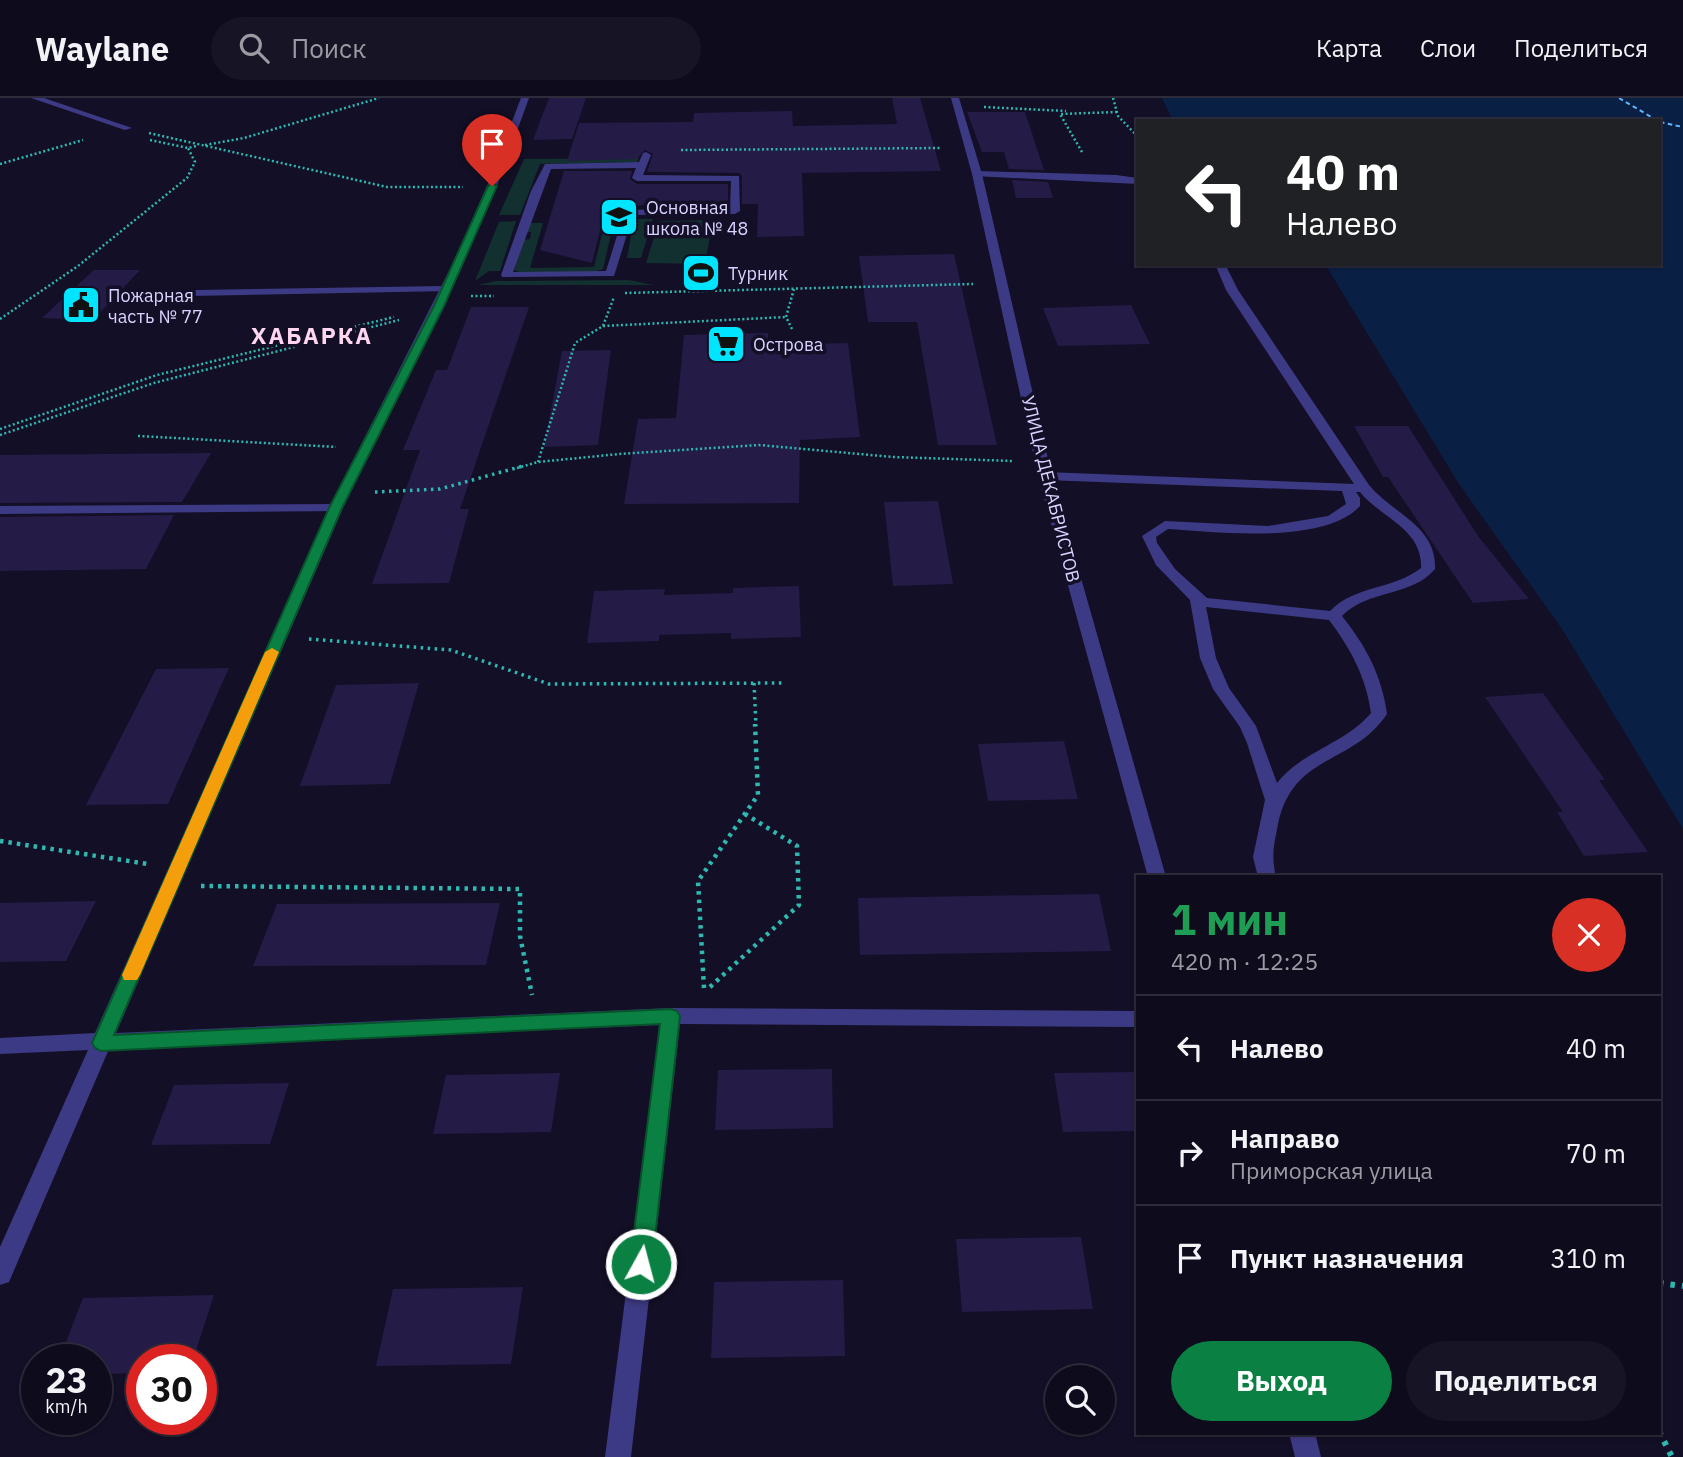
<!DOCTYPE html>
<html lang="ru">
<head>
<meta charset="utf-8">
<style>
  :root { --surface:#0e0b1c; --page:#171425; --text:#f1f3f6; --muted:#9b9ba3; --line:#2e2b3b; --accent:#0b8043 }
  body { margin:0; font-family:"IBM Plex Sans",sans-serif; background:var(--page); color:var(--text); height:100vh; display:flex; flex-direction:column; font-size:26px; white-space:nowrap }
  * { box-sizing:border-box; margin:0 }
  p { font-size:23px; color:var(--muted) }
  .icon { flex:none; width:38px; height:38px; fill:none; stroke:currentColor; stroke-width:2; stroke-linecap:round; stroke-linejoin:round }
  .map { position:relative; flex:1; overflow:hidden }
  .details { position:absolute; left:1136px; top:777px; width:525px; height:560px; display:flex; flex-direction:column; background:var(--surface); border-radius:0px; box-shadow:0 2px 5px #0004,0 0 0 2px var(--line) }
  .details>* { flex:none }
  .top-card { position:absolute; left:1136px; top:21px; width:525px; height:147px; border-radius:0px; box-shadow:0 2px 5px #0004,0 0 0 2px var(--line); background:#202124; color:#fff; overflow:hidden }
  .tools { position:absolute; left:1045px; top:1267px; display:grid; gap:14px }
  .tools a { display:grid; place-items:center; width:70px; height:70px; border-radius:50%; background:var(--surface); box-shadow:0 2px 5px #0004,0 0 0 2px var(--line); font-size:35px }
  .speed { position:absolute; left:21px; top:1246px; display:flex; gap:14px; font-size:35px; font-weight:700; text-align:center }
  .speed>* { display:grid; place-content:center; width:91px; height:91px; border-radius:50%; background:var(--surface); box-shadow:0 2px 5px #0004,0 0 0 2px var(--line); line-height:1 }
  .speed small { font-size:18px; font-weight:400 }
  .speed .limit { border:10px solid #d22; background:#fff; color:#111 }
  .pin { position:absolute; display:grid; place-items:center; width:60px; height:60px; color:#fff; margin:-72px -30px; border-radius:50% 50% 50% 0; rotate:-45deg; box-shadow:0 0 7px #0007 }
  .pin .icon { rotate:45deg }
  .me { position:absolute; width:77px; margin:-38px; rotate:7deg; stroke-linejoin:round; filter:drop-shadow(0 0 5px #0008) }
  .turn { display:flex; align-items:center; gap:24px; height:147px; padding:0 35px; font-size:32px }
  .turn .icon { width:91px; height:91px; stroke-width:2.5 }
  .turn b { display:block; font-size:49px; line-height:60px }
  .round { display:grid; place-items:center; flex:none; width:74px; height:74px; border-radius:37px; background:var(--page) }
  .overview { display:flex; align-items:center; justify-content:space-between; height:119px; padding:0 35px }
  h1 { font-size:42px; font-weight:700; line-height:52px; color:#1e9e55 }
  .button { display:flex; gap:14px; margin-top:auto; padding:14px 35px }
  .button a { flex:1; height:80px; border-radius:42px; background:var(--accent); color:#fff; font-size:28px; font-weight:700; line-height:80px; text-align:center }
  .button a+a { background:var(--page); color:var(--text) }
  ul { padding:0; list-style:none }
  li { display:flex; align-items:center; gap:21px; height:105px; padding:0 35px; border-top:2px solid var(--line) }
  li div { flex:1 }
  li b { display:block; font-size:26px }
  li em { font-style:normal }
  header { display:flex; align-items:center; gap:42px; box-sizing:border-box; height:98px; padding:0 35px; background:var(--surface); border-bottom:2px solid var(--line) }
  header strong { font-size:33px }
  nav { display:flex; gap:38px; margin-inline-start:auto; font-size:24px }
  .search { width:490px; height:63px; background:var(--page); display:flex; align-items:center; gap:18px; box-sizing:border-box; padding:0 24px; border-radius:38px; color:var(--muted); font-size:26px }
  .map>svg:first-child { display:block }
  .green { fill:#12302f }
  .water { fill:#0a1f44 }
  .lines { fill:none; stroke-linecap:round; stroke-linejoin:round }
  .ferry { stroke:#62b6ff; stroke-width:2; stroke-dasharray:4.5 3.5; stroke-linecap:butt }
  .building { fill:#241b47 }
  .path-far3 { stroke:#2fb8b0; stroke-width:2.5; stroke-dasharray:2 2.5; stroke-linecap:butt }
  .path-far2 { stroke:#2fb8b0; stroke-width:3.5; stroke-dasharray:2.5 4.5; stroke-linecap:butt }
  .path-far1 { stroke:#2fb8b0; stroke-width:4.5; stroke-dasharray:3.5 5; stroke-linecap:butt }
  .path { stroke:#2fb8b0; stroke-width:6; stroke-dasharray:4.5 7; stroke-linecap:butt }
  .lane { fill:#3d3a85; fill-rule:evenodd }
  .street { fill:#3d3a85; fill-rule:evenodd }
  .route { fill:#0b8043; stroke:#07532c; stroke-width:2 }
  .slow { fill:#f59e0b }
  .labels { text-anchor:middle; dominant-baseline:central; stroke-width:7; stroke-linejoin:round; paint-order:stroke }
  .far-poi-label { font-size:18px; fill:#d9d4ff; stroke:#130f26; text-anchor:start }
  .far-street-label { font-size:18px; fill:#d9d4ff; stroke:#130f26 }
  .far-district-label { font-size:23px; font-weight:bold; letter-spacing:2px; fill:#ffd6f0; stroke:#130f26 }
</style>
</head>
<body>
<header>
<strong>Waylane</strong>
<div class="search"><svg class="icon" aria-label="search" viewBox="0 0 24 24"><circle cx="10" cy="10" r="6"/><path d="M15 15l6 6"/></svg>Поиск</div>
<nav><a>Карта</a><a>Слои</a><a>Поделиться</a></nav>
</header>
<div class="map">
<svg width="1683" height="1359" viewBox="0 0 1683 1359">
  <rect width="100%" height="100%" fill="#130f26"/>
  <g class="green">
    <polygon points="639,60 637,64 540,66 520,117 499,117 524,61"/>
    <polygon points="634,121 653,121 641,160 627,160"/>
    <polygon points="713,122 705,166 646,165 659,123"/>
    <polygon points="516,123 500,173 489,173 475,183 499,124"/>
    <polygon points="529,125 543,125 530,170 594,169 602,136 611,136 603,171 591,175 519,174 514,172 524,142 530,141 531,134 524,134"/>
    <polygon points="629,182 653,187 478,187 496,183"/>
  </g>
  <polygon class="water" points="1162,0 1683,0 1683,731 1564,534 1459,386 1325,166 1659,166 1659,23 1173,23"/>
  <g class="lines">
    <g class="ferry">
      <polyline points="1619,0 1658,23"/>
      <polyline points="1660,24 1683,29"/>
    </g>
  </g>
  <g class="building">
    <polygon points="549,0 586,0 572,41 533,42"/>
    <polygon points="892,0 920,0 941,73 802,75 804,138 757,139 758,106 742,106 742,78 739,75 647,74 653,56 645,52 637,61 567,63 579,25 693,24 694,15 792,13 793,28 897,26"/>
    <polygon points="967,14 1025,14 1044,72 1009,71 1004,54 982,54"/>
    <polygon points="564,73 632,73 630,81 637,86 728,86 728,106 606,108 592,165 540,152"/>
    <polygon points="1012,82 1048,84 1053,100 1016,100"/>
    <polygon points="954,156 997,347 938,347 917,224 868,224 859,158"/>
    <polygon points="94,172 140,172 93,222 42,220"/>
    <polygon points="1131,207 1150,246 1058,248 1043,210"/>
    <polygon points="471,209 529,209 460,411 469,411 449,485 372,486 420,352 403,352 436,272 447,272"/>
    <polygon points="768,235 768,247 848,245 860,339 800,342 799,405 624,406 638,321 676,320 684,237"/>
    <polygon points="611,252 598,347 544,349 562,253"/>
    <polygon points="1354,328 1408,328 1478,438 1529,501 1473,505 1388,379 1383,379"/>
    <polygon points="211,355 182,404 0,405 0,357"/>
    <polygon points="938,403 953,486 893,488 884,404"/>
    <polygon points="174,417 146,471 0,473 0,419"/>
    <polygon points="799,488 801,539 731,541 731,535 659,537 659,543 587,545 594,493 665,491 664,497 733,495 733,490"/>
    <polygon points="229,570 168,706 86,707 156,571"/>
    <polygon points="419,585 390,686 300,688 336,587"/>
    <polygon points="1543,595 1605,682 1599,682 1648,754 1584,758 1557,714 1563,714 1485,599"/>
    <polygon points="1064,643 1078,701 988,703 978,646"/>
    <polygon points="1099,796 1111,853 860,857 858,800"/>
    <polygon points="96,803 66,863 0,864 0,805"/>
    <polygon points="500,805 486,867 253,868 277,806"/>
    <polygon points="832,971 833,1030 715,1032 718,972"/>
    <polygon points="1138,974 1138,1033 1063,1034 1054,975"/>
    <polygon points="560,975 551,1034 433,1036 446,977"/>
    <polygon points="289,985 270,1046 151,1047 174,987"/>
    <polygon points="1081,1139 1093,1211 962,1214 956,1141"/>
    <polygon points="843,1182 845,1258 711,1260 714,1184"/>
    <polygon points="523,1189 511,1266 376,1268 393,1191"/>
    <polygon points="214,1197 193,1262 142,1262 142,1275 96,1276 96,1262 59,1262 83,1200"/>
  </g>
  <g class="lines">
    <g class="path-far3">
      <polyline points="1113,0 1118,18 1138,39"/>
      <polyline points="984,9 1066,13"/>
      <polyline points="149,35 387,89 463,89"/>
      <polyline points="150,42 188,50 196,48"/>
      <polyline points="205,47 244,40 379,0"/>
      <polyline points="681,52 942,50"/>
      <polyline points="1082,54 1060,16 1117,14"/>
      <polyline points="0,66 83,42"/>
      <polyline points="625,195 973,186"/>
      <polyline points="471,198 494,198"/>
      <polyline points="0,221 78,168 187,80 195,64 188,50"/>
      <polyline points="603,228 786,219"/>
      <polyline points="792,231 786,219 794,191"/>
      <polyline points="0,331 157,277 394,219"/>
      <polyline points="0,337 154,285 399,222"/>
      <polyline points="138,338 336,349"/>
      <polyline points="538,364 575,245 603,228 614,199"/>
      <polyline points="517,370 538,364 619,356 759,347 893,359 1013,363"/>
    </g>
    <g class="path-far2">
      <polyline points="375,394 440,391 523,368"/>
      <polyline points="309,541 451,552 549,586 785,585"/>
      <polyline points="754,585 756,628"/>
    </g>
    <g class="path-far1">
      <polyline points="0,743 148,766"/>
      <polyline points="201,788 520,791 520,838 532,897"/>
      <polyline points="710,889 799,807 797,748 745,716"/>
      <polyline points="704,890 698,783 758,697 755,626"/>
    </g>
    <g class="path">
      <polyline points="1659,1185 1683,1188"/>
      <polyline points="1659,1333 1672,1359"/>
    </g>
    <g class="lane">
      <polygon points="31,0 44,0 132,30 125,32"/>
      <path d="M 646,54 L 651,57 L 643,77 L 739,78 L 740,113 L 735,116 L 633,117 L 614,178 L 502,179 L 501,177 L 531,93 L 545,66 L 639,64 L 643,55 ZM 636,70 L 632,80 L 637,83 L 731,83 L 730,110 L 625,112 L 606,173 L 513,174 L 551,71 Z"/>
      <polygon points="977,73 1116,77 1138,80 1138,86 974,78 972,76"/>
      <path d="M 1215,166 L 1225,166 L 1238,192 L 1369,387 C 1393,416 1437,428 1435,471 C 1412,499 1368,491 1342,518 C 1366,548 1382,578 1387,616 C 1352,668 1293,655 1278,726 C 1274,747 1271,757 1276,779 L 1258,779 L 1253,759 L 1265,702 L 1247,645 L 1240,629 L 1213,591 L 1200,560 L 1190,502 L 1156,467 L 1142,438 L 1165,423 L 1268,428 L 1328,418 L 1346,406 L 1342,393 L 1045,382 L 1038,378 L 1045,374 L 1354,386 L 1226,192 ZM 1356,394 L 1360,394 C 1381,420 1423,431 1421,470 C 1393,492 1355,487 1330,513 L 1207,500 L 1175,471 L 1157,445 L 1156,439 L 1168,431 C 1217,434 1324,447 1360,408 L 1360,400 ZM 1206,509 L 1329,522 C 1351,551 1366,579 1371,615 C 1345,646 1302,653 1277,685 L 1256,628 L 1229,590 L 1216,560 Z"/>
      <polygon points="445,188 451,191 449,193 139,199 133,196 139,193"/>
      <polygon points="336,406 341,407 341,413 0,416 0,408"/>
    </g>
    <g class="street">
      <polygon points="521,0 529,0 497,88 463,165 343,410 116,935 671,910 1138,913 1138,929 680,926 631,1359 605,1359 660,927 109,951 9,1184 0,1187 0,1149 88,952 0,956 0,940 95,935 329,410 453,165 487,88"/>
      <polygon points="951,0 959,0 982,76 1052,378 1166,779 1148,779 1038,378 972,76"/>
      <polygon points="1289,1335 1315,1335 1321,1359 1295,1359"/>
    </g>
  </g>
  <polygon class="route" points="492,85 497,88 444,208 342,410 114,937 671,911 677,913 680,918 652,1166 649,1173 641,1176 634,1173 630,1166 660,926 101,953 95,950 92,945 329,410 434,208 488,88"/>
  <polygon class="slow" points="272,550 279,554 140,877 137,882 124,882 122,877 265,554"/>
  <defs>
    <g id="school-square" transform="scale(2.0125)"><rect x="-9" y="-9" width="18" height="18" rx="4" fill="#00e5ff" stroke="#130f26"/><path d="M0-5L7-2L0 1L-7-2ZM-4 1L0 2.5L4 1V4Q0 6-4 4Z" fill="#111"/></g>
    <g id="stadium-square" transform="scale(2.0125)"><rect x="-9" y="-9" width="18" height="18" rx="4" fill="#00e5ff" stroke="#130f26"/><path d="M0-5a6.5 5 0 1 0 0 10a6.5 5 0 1 0 0-10ZM-3.5-1.8h7v3.6h-7Z" fill="#111"/></g>
    <g id="civic-square" transform="scale(2.0125)"><rect x="-9" y="-9" width="18" height="18" rx="4" fill="#00e5ff" stroke="#130f26"/><path d="M-.6-6.5H3V-4.5H.6V-3L4-1V1h2V6H-6V1h2V-1L-.6-3ZM-1.2 2.5V6h2.4V2.5Z" fill="#111"/></g>
    <g id="supermarket-square" transform="scale(2.0125)"><rect x="-9" y="-9" width="18" height="18" rx="4" fill="#00e5ff" stroke="#130f26"/><path d="M-6-5.5h2.5l.6 2H6L4.5 2H-2.5L-4.4-4H-6ZM-1.5 3.2a1.3 1.3 0 1 0 .1 0ZM3 3.2a1.3 1.3 0 1 0 .1 0Z" fill="#111"/></g>
  </defs>
  <g fill-rule="evenodd">
    <use href="#school-square" x="619" y="119"/>
    <use href="#stadium-square" x="701" y="175"/>
    <use href="#civic-square" x="81" y="207"/>
    <use href="#supermarket-square" x="726" y="246"/>
  </g>
  <g class="labels">
    <g class="far-poi-label">
      <text x="646" y="109">Основная<tspan x="646" dy="21">школа № 48</tspan></text>
      <text x="728" y="175">Турник</text>
      <text x="108" y="197">Пожарная<tspan x="108" dy="21">часть № 77</tspan></text>
      <text x="753" y="246">Острова</text>
    </g>
    <g class="far-street-label">
      <text transform="translate(1051 391) rotate(76)">УЛИЦА ДЕКАБРИСТОВ</text>
    </g>
    <g class="far-district-label">
      <text x="312" y="237">ХАБАРКА</text>
    </g>
  </g>
</svg>
<div class="tools">
<a><svg class="icon" aria-label="search" viewBox="0 0 24 24"><circle cx="10" cy="10" r="6"/><path d="M15 15l6 6"/></svg></a>
</div>
<div class="speed"><div>23<small>km/h</small></div><div class="limit">30</div></div>
<div class="pin" style="left:492px;top:88px;background:#d93025"><svg class="icon" aria-label="arrive" viewBox="0 0 24 24"><path d="M6 21V4h12l-3 4 3 4H6"/></svg></div>
<svg class="me" style="left:641px;top:1166px" viewBox="-20 -20 40 40"><circle r="17" fill="#0b8043" stroke="#fff" stroke-width="3"/><path d="M0-11L8 9 0 5-8 9z" fill="#fff"/></svg>
<div class="top-card">
<div class="turn"><svg class="icon" aria-label="left" viewBox="0 0 24 24"><path d="M17 20v-9H6M10 6l-5 5 5 5"/></svg><div><b>40 m</b>Налево</div></div>
</div>
<section class="details">
<div class="overview"><div><h1>1 мин</h1><p>420 m · 12:25</p></div><a class="round" style="background:#d93025;color:#fff"><svg class="icon" aria-label="close" viewBox="0 0 24 24"><path d="M6 6l12 12M18 6L6 18"/></svg></a></div>
<ul>
<li><svg class="icon" aria-label="left" viewBox="0 0 24 24"><path d="M17 20v-9H6M10 6l-5 5 5 5"/></svg><div><b>Налево</b></div><em>40 m</em></li>
<li><svg class="icon" aria-label="right" viewBox="0 0 24 24"><path d="M7 20v-9h11M14 6l5 5-5 5"/></svg><div><b>Направо</b><p>Приморская улица</p></div><em>70 m</em></li>
<li><svg class="icon" aria-label="arrive" viewBox="0 0 24 24"><path d="M6 21V4h12l-3 4 3 4H6"/></svg><div><b>Пункт назначения</b></div><em>310 m</em></li>
</ul>
<div class="button"><a>Выход</a><a>Поделиться</a></div>
</section>
</div>
</body>
</html>
